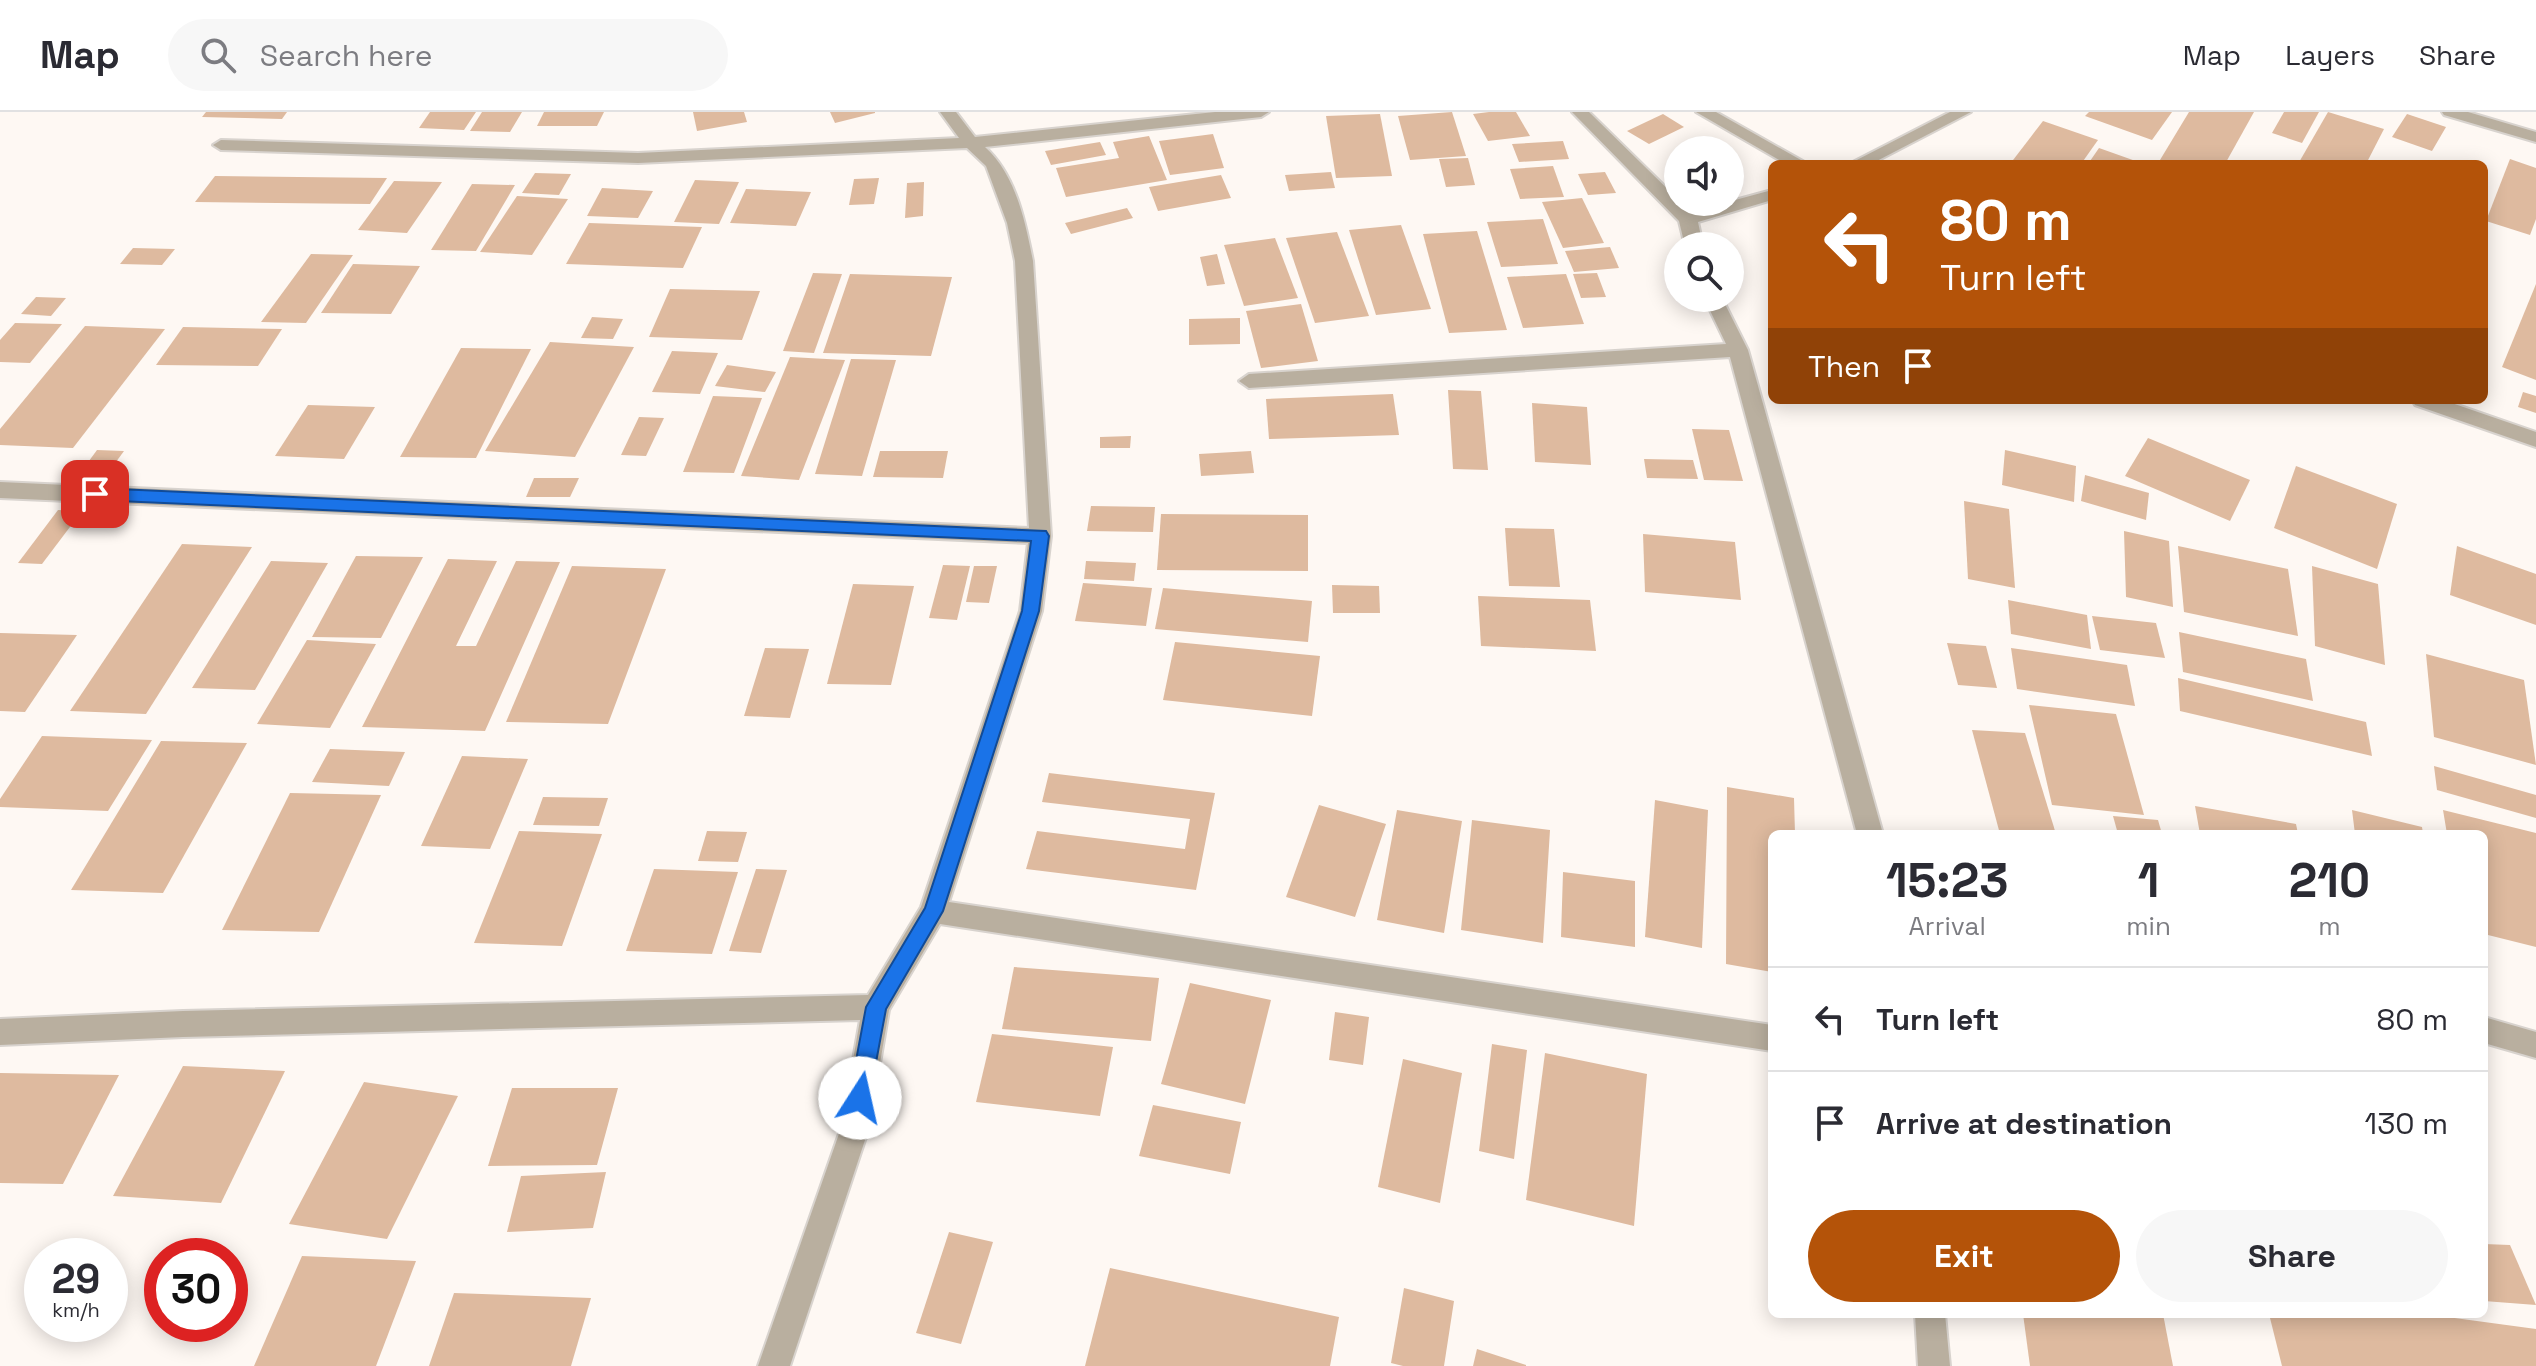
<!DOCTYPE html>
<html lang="en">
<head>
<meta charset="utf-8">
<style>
  :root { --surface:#fff; --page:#f7f7f7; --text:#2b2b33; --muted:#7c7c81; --line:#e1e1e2; --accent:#b45309 }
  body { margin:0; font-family:"Space Grotesk",sans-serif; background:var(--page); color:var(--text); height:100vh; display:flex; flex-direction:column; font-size:30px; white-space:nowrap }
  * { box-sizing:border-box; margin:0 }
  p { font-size:26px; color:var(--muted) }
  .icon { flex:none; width:44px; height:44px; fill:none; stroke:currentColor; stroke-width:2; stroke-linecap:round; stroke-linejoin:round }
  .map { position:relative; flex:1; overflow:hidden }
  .drawer { position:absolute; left:1768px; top:718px; width:720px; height:488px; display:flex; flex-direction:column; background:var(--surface); border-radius:12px; box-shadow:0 4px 20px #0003 }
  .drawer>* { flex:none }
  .hud { position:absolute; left:1768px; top:48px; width:720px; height:244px; border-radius:12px; box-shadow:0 4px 20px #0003; background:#b45309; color:#fff; overflow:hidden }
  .buttons { position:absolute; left:1664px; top:24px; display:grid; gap:16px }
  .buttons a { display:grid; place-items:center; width:80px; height:80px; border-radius:50%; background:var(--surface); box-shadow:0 4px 20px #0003; font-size:40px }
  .speed { position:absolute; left:24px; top:1126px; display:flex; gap:16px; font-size:40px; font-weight:700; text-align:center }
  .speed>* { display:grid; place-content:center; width:104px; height:104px; border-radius:50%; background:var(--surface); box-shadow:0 4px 20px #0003; line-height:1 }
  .speed small { font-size:20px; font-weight:400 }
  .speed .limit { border:12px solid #d22; background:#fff; color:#111 }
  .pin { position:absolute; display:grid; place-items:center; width:68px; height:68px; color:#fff; margin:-34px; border-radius:16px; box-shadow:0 4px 12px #0006 }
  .me { position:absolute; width:88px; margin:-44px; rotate:10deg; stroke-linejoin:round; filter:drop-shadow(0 0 6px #0008) }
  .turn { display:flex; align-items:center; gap:28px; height:168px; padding:0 40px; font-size:36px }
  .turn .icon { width:104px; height:104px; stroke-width:2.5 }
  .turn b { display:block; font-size:56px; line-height:68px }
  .then { display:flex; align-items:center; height:76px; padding:0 40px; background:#0003; gap:16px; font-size:30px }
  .eta { display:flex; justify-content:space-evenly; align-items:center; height:136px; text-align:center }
  .eta b { font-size:48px; font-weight:800; line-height:56px }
  .primary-button { display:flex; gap:16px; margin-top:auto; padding:16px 40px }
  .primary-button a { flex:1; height:92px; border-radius:48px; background:var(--accent); color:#fff; font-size:32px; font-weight:800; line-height:92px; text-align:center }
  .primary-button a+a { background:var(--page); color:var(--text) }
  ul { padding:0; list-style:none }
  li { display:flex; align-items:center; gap:24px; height:104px; padding:0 40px; border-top:2px solid var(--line) }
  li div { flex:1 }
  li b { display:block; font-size:30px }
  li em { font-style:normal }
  header { display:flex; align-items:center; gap:48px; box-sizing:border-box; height:112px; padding:0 40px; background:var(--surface); border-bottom:2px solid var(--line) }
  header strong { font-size:38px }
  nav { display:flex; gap:44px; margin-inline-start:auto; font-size:28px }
  .search { width:560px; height:72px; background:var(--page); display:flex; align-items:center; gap:20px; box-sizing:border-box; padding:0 28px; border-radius:44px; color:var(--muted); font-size:30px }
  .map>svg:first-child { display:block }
  .building { fill:#deba9f }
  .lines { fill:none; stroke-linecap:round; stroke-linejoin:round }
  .minor-casing { stroke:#d8d3ce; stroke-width:4 }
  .minor { fill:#b9af9f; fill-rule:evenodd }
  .route { fill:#1a73e8; stroke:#114b97; stroke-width:2 }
</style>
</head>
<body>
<header>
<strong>Map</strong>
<div class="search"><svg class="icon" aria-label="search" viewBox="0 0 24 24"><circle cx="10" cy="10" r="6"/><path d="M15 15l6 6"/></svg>Search here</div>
<nav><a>Map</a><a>Layers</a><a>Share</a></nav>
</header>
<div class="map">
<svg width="2536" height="1254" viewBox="0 0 2536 1254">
  <rect width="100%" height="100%" fill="#fef8f3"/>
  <g class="building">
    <polygon points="206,0 287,0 282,7 202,5"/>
    <polygon points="430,0 476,0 464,18 419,16"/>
    <polygon points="482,0 522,0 510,20 470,19"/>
    <polygon points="544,0 604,0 597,14 537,14"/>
    <polygon points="693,0 744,0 747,10 697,19"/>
    <polygon points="830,0 875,0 875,1 835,11"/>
    <polygon points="1452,0 1466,44 1410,48 1398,4"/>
    <polygon points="1489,0 1516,0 1530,24 1488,29 1473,2"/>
    <polygon points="2089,0 2172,0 2152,28 2085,4"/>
    <polygon points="2189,0 2254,0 2225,52 2172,52 2160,48"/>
    <polygon points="2284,0 2319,0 2302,31 2272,21"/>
    <polygon points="2328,0 2384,17 2366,52 2298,52"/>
    <polygon points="1380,2 1392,64 1336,66 1326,4"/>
    <polygon points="1663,2 1684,15 1649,32 1627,19"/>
    <polygon points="2407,2 2446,15 2432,39 2392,25"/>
    <polygon points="2043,9 2098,28 2081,52 2010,52"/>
    <polygon points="1213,22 1224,56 1170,63 1159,29"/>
    <polygon points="1149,24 1167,68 1066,85 1056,56 1119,46 1113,30"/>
    <polygon points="1563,29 1569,47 1519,50 1512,32"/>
    <polygon points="1100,30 1106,43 1051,53 1045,39"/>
    <polygon points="2099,36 2144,52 2088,52"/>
    <polygon points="1468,46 1475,73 1446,75 1439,47"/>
    <polygon points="2510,47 2536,56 2536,107 2530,123 2486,109"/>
    <polygon points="1553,54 1564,85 1520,87 1510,57"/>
    <polygon points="1331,60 1335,76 1289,79 1285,63"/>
    <polygon points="1605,60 1616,81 1588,83 1578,62"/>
    <polygon points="535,61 571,62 559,83 522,81"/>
    <polygon points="1221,63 1231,86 1158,99 1149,75"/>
    <polygon points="215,64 387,66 370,92 195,90"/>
    <polygon points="879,66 874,92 849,93 854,67"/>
    <polygon points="695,68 739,70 719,112 674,110"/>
    <polygon points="394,69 442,70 407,121 358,118"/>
    <polygon points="924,70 923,104 905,106 907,71"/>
    <polygon points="472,72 515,73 476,139 431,138"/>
    <polygon points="602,76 653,79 638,106 587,104"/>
    <polygon points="746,77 811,80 796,114 730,111"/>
    <polygon points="517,84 568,87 532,143 480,140"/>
    <polygon points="1582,86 1604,131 1563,136 1542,90"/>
    <polygon points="1127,96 1133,106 1071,122 1065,111"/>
    <polygon points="1543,107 1558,152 1501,155 1487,110"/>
    <polygon points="589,111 702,115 683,156 566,152"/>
    <polygon points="1401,113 1431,197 1376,203 1349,118"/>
    <polygon points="1477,119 1507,218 1449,221 1423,122"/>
    <polygon points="1337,120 1369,204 1315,211 1286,126"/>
    <polygon points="1275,126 1298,186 1244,194 1224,133"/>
    <polygon points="1610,135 1619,156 1574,160 1565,139"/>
    <polygon points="133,136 175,137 162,153 120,152"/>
    <polygon points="311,142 353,143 306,211 261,210"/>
    <polygon points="1217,142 1225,172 1207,174 1200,145"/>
    <polygon points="353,152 420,154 391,202 321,201"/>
    <polygon points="813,161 842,162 814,241 783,239"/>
    <polygon points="1597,161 1606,185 1581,186 1573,162"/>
    <polygon points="850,162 952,165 931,244 823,241"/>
    <polygon points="1566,162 1584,212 1523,216 1507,165"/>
    <polygon points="2536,172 2536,268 2502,255"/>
    <polygon points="670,177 760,179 742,228 649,225"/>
    <polygon points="36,185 66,186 51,204 21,202"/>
    <polygon points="1301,192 1318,249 1261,256 1246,199"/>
    <polygon points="592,205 623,207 613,227 581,226"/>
    <polygon points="1240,206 1240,232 1189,233 1189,207"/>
    <polygon points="15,211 62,212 30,251 0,250 0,228"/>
    <polygon points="85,214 165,217 73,336 0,333 0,317"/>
    <polygon points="183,215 282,217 258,254 156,253"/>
    <polygon points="550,230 634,235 575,345 485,339"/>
    <polygon points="461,236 531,237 476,346 400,345"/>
    <polygon points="672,239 718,241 700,282 652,280"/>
    <polygon points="790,245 845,248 799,368 741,364"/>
    <polygon points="851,247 896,248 862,364 815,362"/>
    <polygon points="727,253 776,260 765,280 715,274"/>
    <polygon points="1448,278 1481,279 1488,358 1453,357"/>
    <polygon points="2523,280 2536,284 2536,301 2518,295"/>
    <polygon points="1393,282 1399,323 1269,327 1266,287"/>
    <polygon points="713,284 762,286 734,361 683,360"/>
    <polygon points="1532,291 1587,295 1591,353 1535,350"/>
    <polygon points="308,293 375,295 344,347 275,344"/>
    <polygon points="639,305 664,306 646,344 621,343"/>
    <polygon points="1692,317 1729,318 1743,369 1704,368"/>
    <polygon points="1131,324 1130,336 1100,336 1100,325"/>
    <polygon points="2148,326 2250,368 2230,409 2125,364"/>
    <polygon points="97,338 124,339 105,365 78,364"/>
    <polygon points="2005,338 2076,354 2074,390 2002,373"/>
    <polygon points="880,339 948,339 943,366 873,365"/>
    <polygon points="1251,339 1254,361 1201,364 1199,342"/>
    <polygon points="1644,347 1693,348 1698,367 1647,366"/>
    <polygon points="2296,354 2397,392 2377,457 2274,416"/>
    <polygon points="2085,363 2149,381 2146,408 2081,389"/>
    <polygon points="534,366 579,366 570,385 526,385"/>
    <polygon points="1964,389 2009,397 2015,476 1968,467"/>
    <polygon points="1091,394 1155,395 1153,420 1087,419"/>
    <polygon points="58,398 82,399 42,452 18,451"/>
    <polygon points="1161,402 1308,403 1308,459 1157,458"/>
    <polygon points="1505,416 1554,417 1560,475 1509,474"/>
    <polygon points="2124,419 2169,429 2173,495 2126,485"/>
    <polygon points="1643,422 1735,430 1741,488 1645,480"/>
    <polygon points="182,432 252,435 146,602 70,599"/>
    <polygon points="2178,434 2288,457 2298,524 2184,500"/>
    <polygon points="2457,434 2536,462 2536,513 2450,483"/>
    <polygon points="356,444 423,445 381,526 312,525"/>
    <polygon points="448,447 497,449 456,534 476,534 516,449 560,450 485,619 362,615"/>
    <polygon points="271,449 328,451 255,578 192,576"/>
    <polygon points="1086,449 1136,451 1134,469 1084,467"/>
    <polygon points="943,453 970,454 957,508 929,506"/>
    <polygon points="572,454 666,457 608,612 506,610"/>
    <polygon points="974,454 997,454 989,491 966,490"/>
    <polygon points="2312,454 2378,472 2385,553 2315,534"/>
    <polygon points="1083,471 1152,476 1146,514 1075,509"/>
    <polygon points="853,472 914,474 891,573 827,572"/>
    <polygon points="1332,473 1379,474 1380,501 1333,501"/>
    <polygon points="1163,476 1312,489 1308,530 1155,517"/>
    <polygon points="1478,484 1590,488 1596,539 1481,534"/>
    <polygon points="2008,488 2087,503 2091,537 2011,522"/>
    <polygon points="2092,504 2156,511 2165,546 2100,538"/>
    <polygon points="2179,520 2306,547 2313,589 2183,560"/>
    <polygon points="0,521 77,523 25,600 0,599"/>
    <polygon points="307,528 376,532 330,616 257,612"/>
    <polygon points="1175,530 1320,544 1312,604 1163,588"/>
    <polygon points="1947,531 1986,534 1997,576 1958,573"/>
    <polygon points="765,536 809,537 790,606 744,604"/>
    <polygon points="2011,536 2127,553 2135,594 2017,577"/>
    <polygon points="2426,542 2524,568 2536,653 2434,625"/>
    <polygon points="2178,566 2366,610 2372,644 2180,599"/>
    <polygon points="2029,593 2116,602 2144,703 2052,693"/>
    <polygon points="1972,618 2025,621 2056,722 2000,722"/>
    <polygon points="42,624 152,628 108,699 0,695 0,687"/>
    <polygon points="161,629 247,631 163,781 71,778"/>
    <polygon points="330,637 405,640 389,674 312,670"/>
    <polygon points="462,644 528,647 490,737 421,734"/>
    <polygon points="2434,654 2536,683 2536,706 2437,678"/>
    <polygon points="1049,661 1215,681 1196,778 1026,757 1037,719 1185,737 1190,707 1042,690"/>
    <polygon points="1727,675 1794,686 1795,722 1772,722 1772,860 1726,852"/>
    <polygon points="290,681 381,683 319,820 222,818"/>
    <polygon points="543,685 608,686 599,714 533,713"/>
    <polygon points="1655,688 1708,698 1702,836 1645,825"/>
    <polygon points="1319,693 1386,712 1355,805 1286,785"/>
    <polygon points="2195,694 2296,712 2298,722 2200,722"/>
    <polygon points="1397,698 1462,709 1444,821 1377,808"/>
    <polygon points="2352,698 2422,715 2423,722 2355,722"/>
    <polygon points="2443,698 2536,721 2536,835 2484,822 2484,722 2447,722"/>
    <polygon points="2113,704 2158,708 2162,722 2118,722"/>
    <polygon points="1472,708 1550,718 1543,831 1461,818"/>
    <polygon points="519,719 602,722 562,834 474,831"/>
    <polygon points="707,719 747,720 738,750 698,749"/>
    <polygon points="654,757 738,760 712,842 626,839"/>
    <polygon points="756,757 787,758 761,841 729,839"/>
    <polygon points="1563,760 1635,769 1635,835 1561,825"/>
    <polygon points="1014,855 1159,866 1151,929 1002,917"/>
    <polygon points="1190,871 1271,888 1245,992 1161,972"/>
    <polygon points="1335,900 1369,905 1363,953 1329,948"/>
    <polygon points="992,922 1113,935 1100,1004 976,990"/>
    <polygon points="1492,932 1527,938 1514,1047 1479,1039"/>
    <polygon points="1545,941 1647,962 1634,1114 1526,1088"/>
    <polygon points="1403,947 1462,961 1440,1091 1378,1075"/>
    <polygon points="183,954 285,959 221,1091 113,1084"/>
    <polygon points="0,961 119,963 63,1072 0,1071"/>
    <polygon points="364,970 458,984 387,1127 289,1112"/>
    <polygon points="512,976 618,976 597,1053 488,1054"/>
    <polygon points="1153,993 1241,1010 1230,1062 1139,1044"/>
    <polygon points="606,1060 593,1116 507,1120 521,1064"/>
    <polygon points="949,1120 993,1130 961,1232 916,1221"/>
    <polygon points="2484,1132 2510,1133 2536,1193 2484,1189"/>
    <polygon points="302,1144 416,1149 376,1254 254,1254"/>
    <polygon points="1110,1156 1339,1205 1330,1254 1085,1254"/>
    <polygon points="1404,1176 1454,1189 1444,1254 1403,1254 1391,1251"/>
    <polygon points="454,1181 591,1186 571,1254 429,1254"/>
    <polygon points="2023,1202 2163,1202 2173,1254 2030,1254"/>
    <polygon points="2269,1202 2425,1202 2536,1217 2536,1254 2282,1254"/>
    <polygon points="1477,1237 1526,1253 1526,1254 1473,1254"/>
  </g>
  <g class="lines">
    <g class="minor-casing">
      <g id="minor">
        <path d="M 940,0 L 956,0 L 975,25 L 1215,0 L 1269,0 L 1261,5 L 985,35 C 1016,63 1025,109 1033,149 L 1051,424 L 1042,499 L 949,790 L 1772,913 L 1772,939 L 940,812 L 889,898 L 869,1016 L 790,1254 L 758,1254 L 841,1016 L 860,908 L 183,925 L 0,933 L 0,907 L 183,899 L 868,883 L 921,795 L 1020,499 L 1028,431 L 0,386 L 0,370 L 1029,416 L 1015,149 L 1007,111 L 986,54 L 967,36 L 638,51 L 221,38 L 213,33 L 221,28 L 638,41 L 959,26 Z"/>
        <polygon points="1572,0 1589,0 1691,100 1772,78 1772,88 1698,110 1703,134 1685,134 1679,109"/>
        <polygon points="1696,0 1716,0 1808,52 1786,52"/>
        <polygon points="1950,0 1971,0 1871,52 1849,52"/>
        <polygon points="2442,0 2468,0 2536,20 2536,30 2444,3"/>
        <polygon points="1704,186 1722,186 1748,238 1883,722 1857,722 1730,245 1249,276 1239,269 1249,262 1726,232"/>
        <polygon points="2412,288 2443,288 2536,320 2536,335 2415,293"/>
        <polygon points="2484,905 2536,920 2536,946 2484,931"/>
        <polygon points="1915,1202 1945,1202 1950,1254 1918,1254"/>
      </g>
    </g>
    <use href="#minor" class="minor"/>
  </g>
  <polygon class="route" points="95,376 1046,419 1049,424 1039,499 943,799 886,897 868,993 860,996 853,993 849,986 866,895 925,796 1022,499 1031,429 95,388 87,382"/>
</svg>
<div class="buttons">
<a><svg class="icon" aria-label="sound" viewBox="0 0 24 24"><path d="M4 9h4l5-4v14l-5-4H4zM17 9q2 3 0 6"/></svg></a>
<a><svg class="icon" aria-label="search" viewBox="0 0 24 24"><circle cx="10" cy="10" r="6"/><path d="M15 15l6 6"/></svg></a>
</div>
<div class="speed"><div>29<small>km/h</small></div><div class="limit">30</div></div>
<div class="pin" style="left:95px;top:382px;background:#d93025"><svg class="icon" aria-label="arrive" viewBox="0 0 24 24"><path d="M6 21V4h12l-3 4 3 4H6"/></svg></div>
<svg class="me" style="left:860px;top:986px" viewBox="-20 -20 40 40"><circle r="19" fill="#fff"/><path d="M0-13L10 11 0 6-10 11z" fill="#1a73e8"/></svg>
<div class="hud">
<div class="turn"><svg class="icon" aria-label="left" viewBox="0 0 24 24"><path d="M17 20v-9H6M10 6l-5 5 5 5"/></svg><div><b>80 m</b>Turn left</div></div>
<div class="then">Then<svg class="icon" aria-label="arrive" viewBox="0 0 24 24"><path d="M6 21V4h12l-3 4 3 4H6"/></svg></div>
</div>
<section class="drawer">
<div class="eta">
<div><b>15:23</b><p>Arrival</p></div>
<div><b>1</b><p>min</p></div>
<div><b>210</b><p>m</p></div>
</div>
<ul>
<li><svg class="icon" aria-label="left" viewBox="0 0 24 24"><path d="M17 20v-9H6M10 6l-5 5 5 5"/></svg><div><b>Turn left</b></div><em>80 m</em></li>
<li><svg class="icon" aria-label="arrive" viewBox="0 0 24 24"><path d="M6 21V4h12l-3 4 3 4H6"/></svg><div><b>Arrive at destination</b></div><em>130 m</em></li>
</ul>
<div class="primary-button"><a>Exit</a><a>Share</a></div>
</section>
</div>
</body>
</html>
